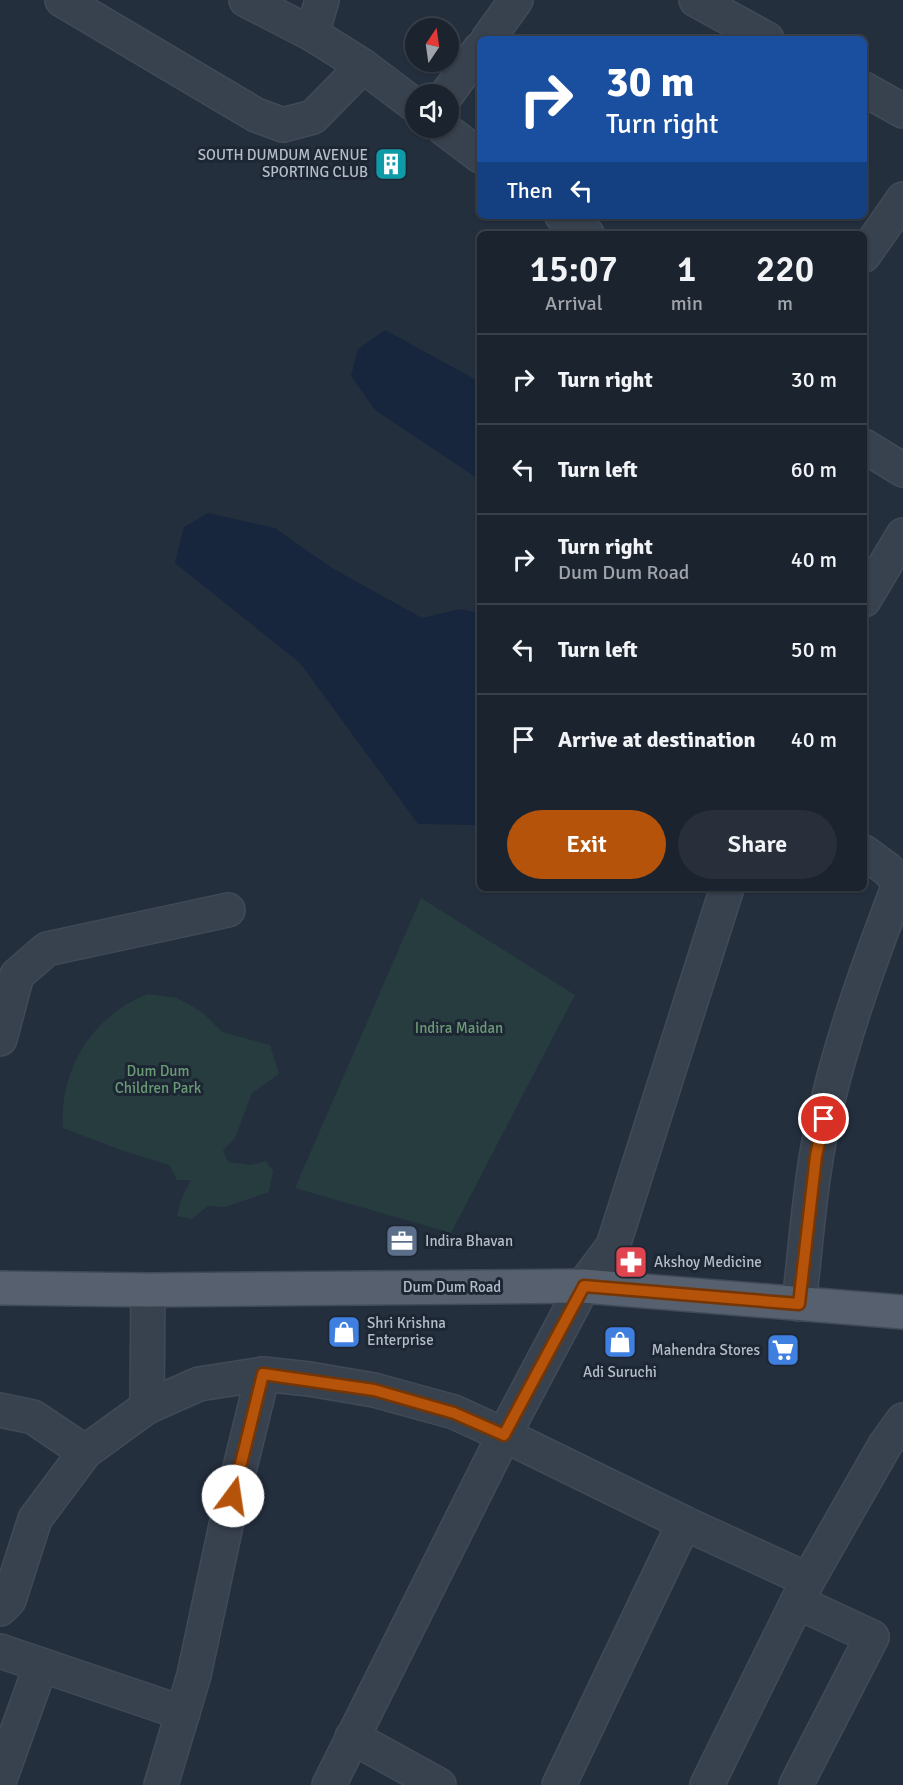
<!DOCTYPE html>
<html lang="en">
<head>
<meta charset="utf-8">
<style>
  :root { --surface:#1b232e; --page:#282f3a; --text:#f1f3f6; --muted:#a0a4aa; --line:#39404a; --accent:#b45309 }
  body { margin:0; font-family:Signika,sans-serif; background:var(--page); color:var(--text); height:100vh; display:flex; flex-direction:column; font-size:22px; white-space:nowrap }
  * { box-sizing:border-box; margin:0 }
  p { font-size:20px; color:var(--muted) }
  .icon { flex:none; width:33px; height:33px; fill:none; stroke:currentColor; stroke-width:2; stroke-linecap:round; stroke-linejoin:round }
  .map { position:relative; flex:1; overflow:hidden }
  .details { position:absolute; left:477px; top:231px; width:390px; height:660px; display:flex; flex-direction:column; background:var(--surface); border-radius:9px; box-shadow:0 2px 4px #0004,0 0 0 2px var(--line) }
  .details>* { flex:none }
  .banner { position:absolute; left:477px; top:36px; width:390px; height:183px; border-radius:9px; box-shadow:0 2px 4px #0004,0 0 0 2px var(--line); background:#1a4fa0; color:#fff; overflow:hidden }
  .needle { width:39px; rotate:13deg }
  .controls { position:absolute; left:405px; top:18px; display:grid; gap:12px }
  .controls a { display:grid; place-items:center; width:54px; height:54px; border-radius:50%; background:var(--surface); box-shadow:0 2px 4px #0004,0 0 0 2px var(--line); font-size:30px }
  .pin { position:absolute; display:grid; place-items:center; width:51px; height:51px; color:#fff; margin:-26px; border:3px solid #fff; border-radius:50%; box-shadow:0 2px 6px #0007 }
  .me { position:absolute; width:66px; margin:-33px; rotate:14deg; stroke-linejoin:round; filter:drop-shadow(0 0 4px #0008) }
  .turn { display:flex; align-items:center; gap:21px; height:126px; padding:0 30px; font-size:27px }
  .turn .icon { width:78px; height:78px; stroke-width:2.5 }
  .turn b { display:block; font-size:42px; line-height:51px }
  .then { display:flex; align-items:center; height:57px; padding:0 30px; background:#0003; gap:12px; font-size:22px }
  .eta { display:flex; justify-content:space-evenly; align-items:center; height:102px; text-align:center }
  .eta b { font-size:36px; font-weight:600; line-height:42px }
  .cta { display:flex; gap:12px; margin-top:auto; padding:12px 30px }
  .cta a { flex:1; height:69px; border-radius:36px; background:var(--accent); color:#fff; font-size:24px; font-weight:600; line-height:69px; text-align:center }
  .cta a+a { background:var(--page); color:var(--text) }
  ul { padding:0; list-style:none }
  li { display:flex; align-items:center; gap:18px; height:90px; padding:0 30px; border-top:2px solid var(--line) }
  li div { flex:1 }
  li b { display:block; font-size:22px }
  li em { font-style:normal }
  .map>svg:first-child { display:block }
  .green { fill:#263c3f }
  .water { fill:#17263c }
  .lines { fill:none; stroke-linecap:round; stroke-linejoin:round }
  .minor-casing { stroke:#414a57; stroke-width:36 }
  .major-casing { stroke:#414a57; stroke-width:36 }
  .minor { stroke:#38414e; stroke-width:33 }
  .major { stroke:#56606e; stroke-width:33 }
  .route-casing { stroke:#753606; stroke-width:15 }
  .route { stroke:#b45309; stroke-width:10 }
  .labels { text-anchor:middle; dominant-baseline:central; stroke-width:6; stroke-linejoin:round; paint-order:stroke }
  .poi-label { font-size:15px; fill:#b4bcc9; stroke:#1d2633; text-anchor:start }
  .park-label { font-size:15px; fill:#6b9a76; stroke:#1d2633 }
  .street-label { font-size:15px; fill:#b4bcc9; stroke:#1d2633 }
</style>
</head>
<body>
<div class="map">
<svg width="903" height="1785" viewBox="0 0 903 1785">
  <rect width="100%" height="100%" fill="#242f3e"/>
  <g class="green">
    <polygon points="421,898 575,995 451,1233 295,1188"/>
    <path d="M 148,994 L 177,998 L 202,1012 L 222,1032 L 270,1045 L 279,1074 L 252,1093 L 235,1138 L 223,1150 L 228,1162 L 251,1165 L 266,1161 L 273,1171 L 269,1192 L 225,1207 L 208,1206 L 192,1219 L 177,1216 L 181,1200 L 191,1180 L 177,1180 L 169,1165 L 118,1149 L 63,1128 C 59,1069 93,1015 148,994 Z"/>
  </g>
  <g class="water">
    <polygon points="385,330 480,382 480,480 375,410 351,376 358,349"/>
    <polygon points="208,513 275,528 332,568 422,618 460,609 480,613 480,825 418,824 300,663 175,563 184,527"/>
  </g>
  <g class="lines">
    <g class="minor-casing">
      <g id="minor">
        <polyline points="62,0 256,115 283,125 313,117 363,66 416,106"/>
        <polyline points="246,0 312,34 363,66"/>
        <polyline points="696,0 767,39"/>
        <polyline points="312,34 322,0"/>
        <polyline points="488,39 516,0"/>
        <polyline points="864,89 903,111"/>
        <polyline points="447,94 480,49"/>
        <polyline points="443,128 480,156"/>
        <polyline points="562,216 587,234"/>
        <polyline points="864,255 903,199"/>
        <polyline points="864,446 903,470"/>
        <polyline points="864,600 903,535"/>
        <polyline points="0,1039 17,975 47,949 228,910"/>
        <path d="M 799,1304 C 807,1236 811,1166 828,1100 C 846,1026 873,953 900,882 L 887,869 L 864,852"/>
        <polyline points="147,1407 148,1290"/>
        <polyline points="0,1410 33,1417 85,1452"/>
        <polyline points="0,1609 9,1600 35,1519 85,1452 147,1407 199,1384 263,1374 309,1379 374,1390 454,1412 504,1435 583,1286 613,1246 727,888"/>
        <polyline points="0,1651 183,1713"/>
        <polyline points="352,1737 439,1785"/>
        <polyline points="0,1779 41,1665"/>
        <polyline points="161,1785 194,1675 228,1516 263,1374"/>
        <polyline points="329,1785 504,1435 684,1523 808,1580"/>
        <polyline points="559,1785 684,1523"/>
        <polyline points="707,1785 808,1580 885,1445 903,1420"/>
        <polyline points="796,1785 872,1637 797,1602"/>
      </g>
    </g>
    <g class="major-casing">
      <polyline id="major" points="0,1288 148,1290 583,1286 903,1312"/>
    </g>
    <use href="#minor" class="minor"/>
    <use href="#major" class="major"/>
  </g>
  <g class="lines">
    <g class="route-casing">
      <polyline id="route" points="233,1496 263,1374 374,1390 454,1413 504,1435 584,1286 799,1304 816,1156 824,1119"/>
    </g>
    <use href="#route" class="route"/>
  </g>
  <defs>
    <g id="building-square" transform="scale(1.725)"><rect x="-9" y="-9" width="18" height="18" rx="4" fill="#0f9aa8" stroke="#1d2633"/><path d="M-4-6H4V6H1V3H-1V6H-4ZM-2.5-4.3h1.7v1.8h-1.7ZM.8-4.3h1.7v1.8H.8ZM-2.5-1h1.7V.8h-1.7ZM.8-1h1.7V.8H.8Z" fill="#fff"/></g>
    <g id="office-square" transform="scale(1.725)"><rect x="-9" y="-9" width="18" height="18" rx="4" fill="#5c6f8a" stroke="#1d2633"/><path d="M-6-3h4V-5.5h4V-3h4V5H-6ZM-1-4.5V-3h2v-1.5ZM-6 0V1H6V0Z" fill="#fff"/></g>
    <g id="pharmacy-square" transform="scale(1.725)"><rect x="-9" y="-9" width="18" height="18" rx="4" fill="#e0444e" stroke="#1d2633"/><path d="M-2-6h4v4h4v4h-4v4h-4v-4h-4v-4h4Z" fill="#fff"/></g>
    <g id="shop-square" transform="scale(1.725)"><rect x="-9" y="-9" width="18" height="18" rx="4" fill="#3f7fe0" stroke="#1d2633"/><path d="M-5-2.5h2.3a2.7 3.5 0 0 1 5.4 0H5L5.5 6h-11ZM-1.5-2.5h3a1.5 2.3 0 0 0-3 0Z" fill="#fff"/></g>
    <g id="supermarket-square" transform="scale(1.725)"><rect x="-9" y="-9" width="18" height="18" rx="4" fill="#3f7fe0" stroke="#1d2633"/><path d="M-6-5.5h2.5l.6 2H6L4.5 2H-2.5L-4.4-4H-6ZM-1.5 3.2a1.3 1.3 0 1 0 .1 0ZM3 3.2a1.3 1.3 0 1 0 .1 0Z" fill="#fff"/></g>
  </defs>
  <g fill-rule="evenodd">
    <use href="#building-square" x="391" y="164"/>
    <use href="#office-square" x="402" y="1241"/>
    <use href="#pharmacy-square" x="631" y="1262"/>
    <use href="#shop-square" x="344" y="1332"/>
    <use href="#shop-square" x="620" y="1342"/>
    <use href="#supermarket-square" x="783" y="1350"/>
  </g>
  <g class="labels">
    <g class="poi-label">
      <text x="368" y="155" text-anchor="end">SOUTH DUMDUM AVENUE<tspan x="368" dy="17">SPORTING CLUB</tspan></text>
      <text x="425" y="1241">Indira Bhavan</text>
      <text x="654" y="1262">Akshoy Medicine</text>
      <text x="367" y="1323">Shri Krishna<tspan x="367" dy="17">Enterprise</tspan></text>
      <text x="760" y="1350" text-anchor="end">Mahendra Stores</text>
      <text x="620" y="1372" text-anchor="middle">Adi Suruchi</text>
    </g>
    <g class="park-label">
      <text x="459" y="1028">Indira Maidan</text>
      <text x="158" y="1071">Dum Dum<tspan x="158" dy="17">Children Park</tspan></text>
    </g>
    <g class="street-label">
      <text x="452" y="1287">Dum Dum Road</text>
    </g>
  </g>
</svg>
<div class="controls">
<a><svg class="needle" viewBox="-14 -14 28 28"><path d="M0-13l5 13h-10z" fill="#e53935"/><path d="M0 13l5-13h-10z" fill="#a0a4aa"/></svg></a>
<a><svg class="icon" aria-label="sound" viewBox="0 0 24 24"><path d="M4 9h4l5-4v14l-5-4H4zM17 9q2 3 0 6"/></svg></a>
</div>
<div class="pin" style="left:824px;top:1119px;background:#d93025"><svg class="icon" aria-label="arrive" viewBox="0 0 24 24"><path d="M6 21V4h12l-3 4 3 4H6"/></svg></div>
<svg class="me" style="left:233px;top:1496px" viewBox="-20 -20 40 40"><circle r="19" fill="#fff"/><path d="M0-13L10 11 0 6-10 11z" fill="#b45309"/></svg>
<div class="banner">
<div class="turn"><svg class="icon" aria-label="right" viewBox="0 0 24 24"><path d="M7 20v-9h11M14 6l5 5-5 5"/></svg><div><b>30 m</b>Turn right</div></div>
<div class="then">Then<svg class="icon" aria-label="left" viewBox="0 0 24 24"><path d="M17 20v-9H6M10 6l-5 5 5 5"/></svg></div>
</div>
<section class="details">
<div class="eta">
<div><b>15:07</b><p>Arrival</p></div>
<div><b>1</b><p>min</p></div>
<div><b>220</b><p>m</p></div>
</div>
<ul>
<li><svg class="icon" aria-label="right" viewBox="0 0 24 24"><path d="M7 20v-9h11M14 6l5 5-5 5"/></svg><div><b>Turn right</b></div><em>30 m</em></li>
<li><svg class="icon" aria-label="left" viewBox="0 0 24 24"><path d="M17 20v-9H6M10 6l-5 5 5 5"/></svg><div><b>Turn left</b></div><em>60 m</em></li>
<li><svg class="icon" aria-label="right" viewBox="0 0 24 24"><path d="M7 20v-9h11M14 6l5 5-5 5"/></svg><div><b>Turn right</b><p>Dum Dum Road</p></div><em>40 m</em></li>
<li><svg class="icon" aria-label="left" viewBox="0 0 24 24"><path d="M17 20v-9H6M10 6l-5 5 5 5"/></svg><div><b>Turn left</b></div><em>50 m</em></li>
<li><svg class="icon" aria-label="arrive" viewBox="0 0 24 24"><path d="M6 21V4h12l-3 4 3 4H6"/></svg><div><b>Arrive at destination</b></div><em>40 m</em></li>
</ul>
<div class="cta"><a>Exit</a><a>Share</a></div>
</section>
</div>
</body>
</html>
